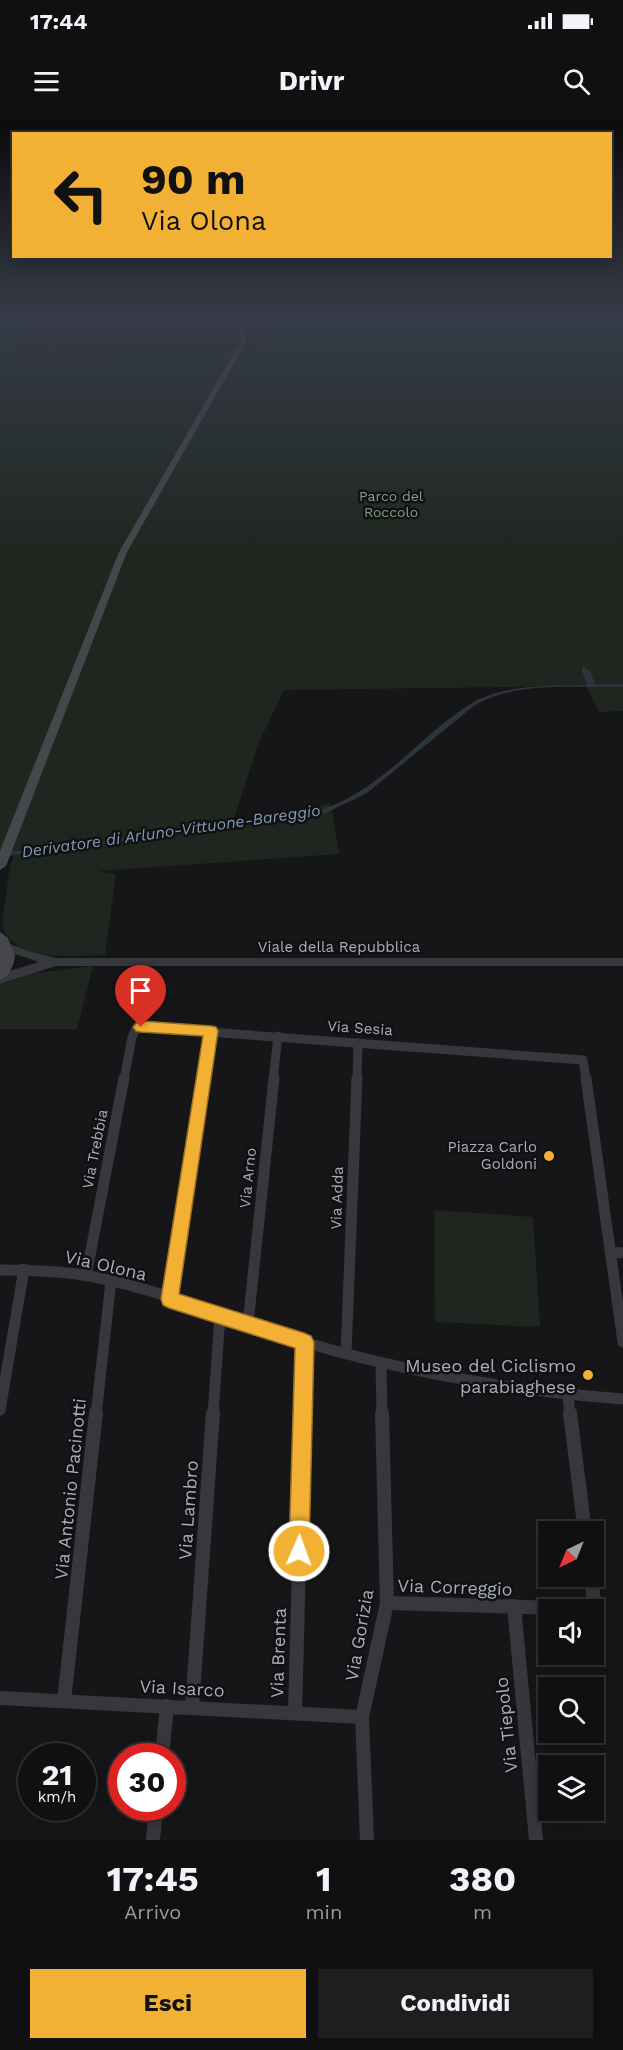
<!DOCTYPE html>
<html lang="it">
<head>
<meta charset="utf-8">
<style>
  :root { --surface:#101012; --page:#1e1e20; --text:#f1f3f6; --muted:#9c9d9f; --line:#303032; --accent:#f2b134 }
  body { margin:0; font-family:"Work Sans",sans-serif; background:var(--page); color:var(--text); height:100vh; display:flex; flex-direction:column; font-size:22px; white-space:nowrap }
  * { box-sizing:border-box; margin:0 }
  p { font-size:20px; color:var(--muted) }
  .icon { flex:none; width:33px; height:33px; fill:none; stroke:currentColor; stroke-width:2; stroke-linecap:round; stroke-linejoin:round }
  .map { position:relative; height:1720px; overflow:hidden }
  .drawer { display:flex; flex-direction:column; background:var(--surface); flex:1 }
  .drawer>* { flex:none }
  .hud { position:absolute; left:12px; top:12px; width:600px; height:126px; border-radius:0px; box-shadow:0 3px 15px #0003,0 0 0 2px var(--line); background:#f2b134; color:#111; overflow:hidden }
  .needle { width:39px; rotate:223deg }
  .buttons { position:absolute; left:538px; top:1401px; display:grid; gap:12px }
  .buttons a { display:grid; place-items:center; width:66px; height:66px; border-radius:0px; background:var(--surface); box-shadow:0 3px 15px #0003,0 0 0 2px var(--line); font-size:30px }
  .speed { position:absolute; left:18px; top:1623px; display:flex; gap:12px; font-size:30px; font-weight:700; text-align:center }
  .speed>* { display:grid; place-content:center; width:78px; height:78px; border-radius:50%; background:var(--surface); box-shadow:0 3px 15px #0003,0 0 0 2px var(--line); line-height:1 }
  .speed small { font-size:15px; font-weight:400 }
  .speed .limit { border:9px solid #d22; background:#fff; color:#111 }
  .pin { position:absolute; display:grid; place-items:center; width:51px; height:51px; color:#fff; margin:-62px -26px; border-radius:50% 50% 50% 0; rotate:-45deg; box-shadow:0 0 6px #0007 }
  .pin .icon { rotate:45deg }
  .me { position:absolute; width:66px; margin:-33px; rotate:2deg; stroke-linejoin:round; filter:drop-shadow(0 0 4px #0008) }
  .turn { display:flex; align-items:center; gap:21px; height:126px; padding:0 30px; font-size:27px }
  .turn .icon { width:78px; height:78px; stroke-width:2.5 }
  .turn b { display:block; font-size:42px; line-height:51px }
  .eta { display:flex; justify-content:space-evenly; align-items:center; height:102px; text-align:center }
  .eta b { font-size:36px; font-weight:700; line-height:42px }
  .button { display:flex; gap:12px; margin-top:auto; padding:12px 30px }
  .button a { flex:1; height:69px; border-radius:0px; background:var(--accent); color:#111; font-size:24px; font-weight:700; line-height:69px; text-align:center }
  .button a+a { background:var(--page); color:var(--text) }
  .status { display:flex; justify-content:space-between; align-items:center; height:42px; padding:0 30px; background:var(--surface); direction:ltr }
  .status svg { height:16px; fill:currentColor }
  header { display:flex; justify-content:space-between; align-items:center; height:78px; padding:0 30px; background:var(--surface); font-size:27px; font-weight:700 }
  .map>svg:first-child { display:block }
  .green { fill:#1e261f }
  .water { fill:#2c353c }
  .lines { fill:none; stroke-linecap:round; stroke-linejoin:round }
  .minor-far2 { stroke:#37383d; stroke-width:9 }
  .minor-far1 { stroke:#37383d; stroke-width:11 }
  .minor { stroke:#37383d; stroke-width:14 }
  .tertiary { fill:#37383d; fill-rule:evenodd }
  .secondary { fill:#45474d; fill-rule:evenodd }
  .route { fill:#f2b134; stroke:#9d7322; stroke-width:1.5 }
  .poi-dot { fill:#f2b134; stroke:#111113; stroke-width:2 }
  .labels { text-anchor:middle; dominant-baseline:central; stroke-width:5; stroke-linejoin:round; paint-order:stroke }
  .far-park-label { font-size:14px; fill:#7fa381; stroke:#111113 }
  .street-label { font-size:15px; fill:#a8adb8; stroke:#111113 }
  .poi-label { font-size:15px; fill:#a8adb8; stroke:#111113; text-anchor:end }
  .water-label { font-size:16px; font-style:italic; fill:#7f9bb3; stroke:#111113 }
  .near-street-label { font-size:18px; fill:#a8adb8; stroke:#111113 }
  .near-poi-label { font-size:18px; fill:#a8adb8; stroke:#111113; text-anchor:end }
</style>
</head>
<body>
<div class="status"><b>17:44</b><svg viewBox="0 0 49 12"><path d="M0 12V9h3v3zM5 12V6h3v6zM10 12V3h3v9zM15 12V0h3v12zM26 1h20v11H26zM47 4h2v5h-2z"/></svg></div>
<header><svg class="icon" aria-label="menu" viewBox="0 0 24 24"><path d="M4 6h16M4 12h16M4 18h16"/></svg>Drivr<svg class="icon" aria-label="search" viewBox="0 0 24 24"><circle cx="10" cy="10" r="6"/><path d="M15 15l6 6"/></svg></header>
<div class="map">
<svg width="623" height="1720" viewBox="0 0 623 1720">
  <rect width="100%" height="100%" fill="#161618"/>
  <g class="green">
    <path d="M 0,198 L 40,198 L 8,234 L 37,235 L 69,200 L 41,199 L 42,198 L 146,198 L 241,202 L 242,206 L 78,199 L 48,235 L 258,228 L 266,207 L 252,208 L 249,202 L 251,198 L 623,198 L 623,591 L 599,592 L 586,566 L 284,570 L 259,622 L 233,701 L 281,695 L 331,683 L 339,734 L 99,751 L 116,754 L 105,835 C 77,836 21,842 5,812 C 0,803 4,787 6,776 C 8,763 8,748 14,736 L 0,736 Z"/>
    <polygon points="93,846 77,909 0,909 0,865 36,853"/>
    <polygon points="434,1090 533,1097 540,1207 435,1202"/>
  </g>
  <path class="water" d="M 583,546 L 590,551 L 595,564 L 623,564 L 623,567 C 577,568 508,560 470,589 L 367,673 L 326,693 L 132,721 L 0,736 L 0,733 L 90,723 L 323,689 C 385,668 422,612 477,580 C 512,564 550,566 587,565 L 582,551 Z"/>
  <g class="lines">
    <g class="minor-far2">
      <polyline points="124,960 132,917 136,909 141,907 583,940 586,960"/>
      <polyline points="203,960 211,911"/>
      <polyline points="273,960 278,916"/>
      <polyline points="357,960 358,923"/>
    </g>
    <g class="minor-far1">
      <polyline points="586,958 623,1222"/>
      <polyline points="610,1132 623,1133"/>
      <path d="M 0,1150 C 26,1150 51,1151 77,1154 C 156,1166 230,1201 307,1223 C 410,1253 516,1271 623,1279"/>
      <polyline points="86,1156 124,958"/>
      <polyline points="169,1179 204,958"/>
      <polyline points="248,1204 274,958"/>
      <polyline points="346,1234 357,958"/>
      <polyline points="381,1243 382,1295"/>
      <polyline points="568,1276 570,1295"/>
      <polyline points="0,1290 24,1149"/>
      <polyline points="96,1295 111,1161"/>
      <polyline points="213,1295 220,1195"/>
      <polyline points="303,1295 305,1222"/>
    </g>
    <g class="minor">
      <polyline points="570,1293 585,1412"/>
      <polyline points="387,1483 595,1489 591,1456"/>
      <polyline points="514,1486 536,1720"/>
      <polyline points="0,1578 362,1597"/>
      <polyline points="64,1581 96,1293"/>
      <polyline points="192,1588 213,1293"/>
      <polyline points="295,1593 303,1293"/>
      <polyline points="162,1636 167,1586"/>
      <polyline points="153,1720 156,1688"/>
      <polyline points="367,1720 362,1597 387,1483 382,1293"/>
    </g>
    <polygon class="tertiary" points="7,823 32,832 56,838 623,838 623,846 56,846 0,864 0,854 39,842 3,830 1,827"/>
    <g class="secondary">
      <polygon points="235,198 241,198 246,211 245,224 127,432 6,746 0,750 0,731 119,432 239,224 240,211"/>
      <path d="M 0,812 L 8,818 L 15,836 C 14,845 9,857 0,860 Z"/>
    </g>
  </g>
  <linearGradient id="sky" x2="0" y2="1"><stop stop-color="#0c0c0d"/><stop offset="0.45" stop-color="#363c48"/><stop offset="1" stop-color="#363c48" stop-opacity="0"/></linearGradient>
  <rect width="623" height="439" fill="url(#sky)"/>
  <polygon class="route" points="141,901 211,906 216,907 218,911 179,1174 304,1213 311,1216 314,1222 309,1431 306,1438 299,1441 292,1438 289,1431 295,1228 169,1188 163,1185 161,1179 203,916 141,912 136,911 133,907 136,903"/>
  <g class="poi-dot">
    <circle cx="549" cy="1036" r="6"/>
    <circle cx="588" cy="1255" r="6"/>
  </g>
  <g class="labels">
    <g class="far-park-label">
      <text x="391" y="376">Parco del<tspan x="391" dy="16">Roccolo</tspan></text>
    </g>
    <g class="street-label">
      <text x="339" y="827">Viale della Repubblica</text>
      <text transform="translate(360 908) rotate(4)">Via Sesia</text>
      <text transform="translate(95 1029) rotate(-79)">Via Trebbia</text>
      <text transform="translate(248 1058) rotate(-84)">Via Arno</text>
      <text transform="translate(337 1078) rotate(-88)">Via Adda</text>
    </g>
    <g class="poi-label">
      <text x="537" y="1027">Piazza Carlo<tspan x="537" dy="17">Goldoni</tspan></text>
    </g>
    <g class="water-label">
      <text transform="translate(171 711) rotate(-8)">Derivatore di Arluno-Vittuone-Bareggio</text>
    </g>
    <g class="near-street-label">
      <text transform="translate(106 1145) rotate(13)">Via Olona</text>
      <text transform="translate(70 1369) rotate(-84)">Via Antonio Pacinotti</text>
      <text transform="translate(188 1390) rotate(-86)">Via Lambro</text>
      <text transform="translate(455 1467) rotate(2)">Via Correggio</text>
      <text transform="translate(359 1515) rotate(-80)">Via Gorizia</text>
      <text transform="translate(278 1533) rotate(-88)">Via Brenta</text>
      <text transform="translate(182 1568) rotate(3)">Via Isarco</text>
      <text transform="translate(506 1605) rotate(-96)">Via Tiepolo</text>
    </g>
    <g class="near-poi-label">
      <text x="576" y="1245">Museo del Ciclismo<tspan x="576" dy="21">parabiaghese</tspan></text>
    </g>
  </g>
</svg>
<div class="buttons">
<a><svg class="needle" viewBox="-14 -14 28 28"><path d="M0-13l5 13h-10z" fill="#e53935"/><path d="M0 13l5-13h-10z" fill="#9c9d9f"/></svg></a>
<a><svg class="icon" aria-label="sound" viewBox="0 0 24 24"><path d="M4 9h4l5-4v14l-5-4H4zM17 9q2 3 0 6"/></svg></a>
<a><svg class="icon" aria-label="search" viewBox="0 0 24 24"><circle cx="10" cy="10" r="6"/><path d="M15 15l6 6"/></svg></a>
<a><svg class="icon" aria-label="layers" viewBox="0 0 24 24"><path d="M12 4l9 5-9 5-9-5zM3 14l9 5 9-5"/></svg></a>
</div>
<div class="speed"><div>21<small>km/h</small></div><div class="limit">30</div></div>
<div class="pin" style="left:141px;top:907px;background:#d93025"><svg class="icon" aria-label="arrive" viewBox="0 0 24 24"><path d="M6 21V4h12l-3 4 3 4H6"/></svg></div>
<svg class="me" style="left:299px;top:1431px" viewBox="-20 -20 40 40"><circle r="17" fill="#f2b134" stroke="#fff" stroke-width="3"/><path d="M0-11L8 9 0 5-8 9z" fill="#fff"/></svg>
<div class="hud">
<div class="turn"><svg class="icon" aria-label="left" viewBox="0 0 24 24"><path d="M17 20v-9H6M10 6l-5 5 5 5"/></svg><div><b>90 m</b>Via Olona</div></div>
</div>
</div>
<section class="drawer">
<div class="eta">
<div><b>17:45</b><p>Arrivo</p></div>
<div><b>1</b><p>min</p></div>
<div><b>380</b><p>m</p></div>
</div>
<div class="button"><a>Esci</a><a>Condividi</a></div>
</section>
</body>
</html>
